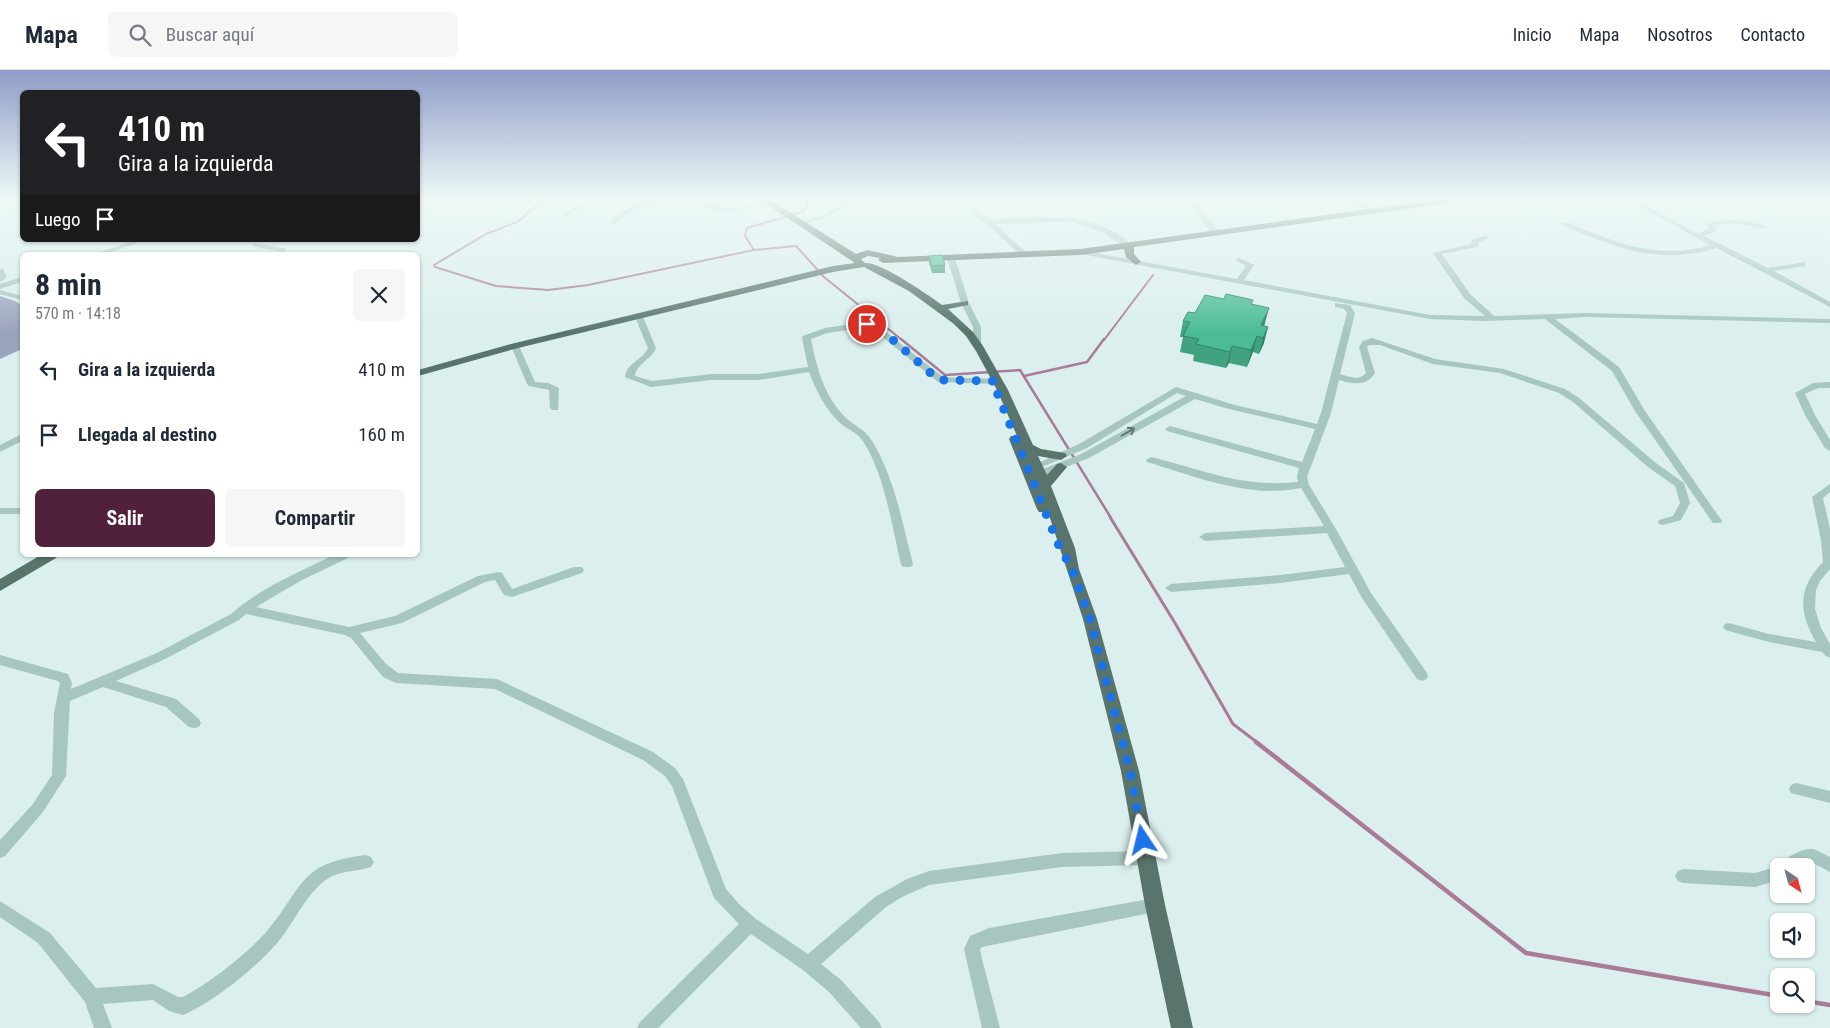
<!DOCTYPE html>
<html lang="es">
<head>
<meta charset="utf-8">
<style>
  :root { --surface:#fff; --page:#f6f6f7; --text:#1f2937; --muted:#747a83; --line:#e0e1e3; --accent:#51203a }
  body { margin:0; font-family:"Roboto Condensed",sans-serif; background:var(--page); color:var(--text); height:100vh; display:flex; flex-direction:column; font-size:19px; white-space:nowrap }
  * { box-sizing:border-box; margin:0 }
  p { font-size:16px; color:var(--muted) }
  .icon { flex:none; width:28px; height:28px; fill:none; stroke:currentColor; stroke-width:2; stroke-linecap:round; stroke-linejoin:round }
  .map { position:relative; flex:1; overflow:hidden }
  .sheet { position:absolute; left:20px; top:182px; width:400px; height:305px; display:flex; flex-direction:column; background:var(--surface); border-radius:8px; box-shadow:0 1px 4px #0004 }
  .sheet>* { flex:none }
  .hud { position:absolute; left:20px; top:20px; width:400px; height:152px; border-radius:8px; box-shadow:0 1px 4px #0004; background:#202124; color:#fff; overflow:hidden }
  .needle { width:32px; rotate:144deg }
  .controls { position:absolute; left:1770px; top:788px; display:grid; gap:10px }
  .controls a { display:grid; place-items:center; width:45px; height:45px; border-radius:8px; background:var(--surface); box-shadow:0 1px 4px #0004; font-size:25px }
  .pin { position:absolute; display:grid; place-items:center; width:42px; height:42px; color:#fff; margin:-21px; border:2px solid #fff; border-radius:50%; box-shadow:0 1px 5px #0007 }
  .me { position:absolute; width:55px; margin:-28px; rotate:350deg; stroke-linejoin:round; filter:drop-shadow(0 0 4px #0008) }
  .turn { display:flex; align-items:center; gap:18px; height:105px; padding:0 15px; font-size:22px }
  .turn .icon { width:65px; height:65px; stroke-width:2.5 }
  .turn b { display:block; font-size:35px; line-height:42px }
  .then { display:flex; align-items:center; height:48px; padding:0 15px; background:#0003; gap:10px; font-size:19px }
  .round { display:grid; place-items:center; flex:none; width:52px; height:52px; border-radius:8px; background:var(--page) }
  .summary { display:flex; align-items:center; justify-content:space-between; height:85px; padding:0 15px }
  h1 { font-size:30px; font-weight:700; line-height:38px }
  .primary-button { display:flex; gap:10px; margin-top:auto; padding:10px 15px }
  .primary-button a { flex:1; height:58px; border-radius:8px; background:var(--accent); color:#fff; font-size:20px; font-weight:700; line-height:58px; text-align:center }
  .primary-button a+a { background:var(--page); color:var(--text) }
  ul { padding:0; list-style:none }
  li { display:flex; align-items:center; gap:15px; height:65px; padding:0 15px }
  li div { flex:1 }
  li b { display:block; font-size:19px }
  li em { font-style:normal }
  header { display:flex; align-items:center; gap:30px; box-sizing:border-box; height:70px; padding:0 25px; background:var(--surface); border-bottom:1px solid var(--line) }
  header strong { font-size:24px }
  nav { display:flex; gap:28px; margin-inline-start:auto; font-size:18px }
  .search { width:350px; height:45px; background:var(--page); display:flex; align-items:center; gap:12px; box-sizing:border-box; padding:0 18px; border-radius:8px; color:var(--muted); font-size:19px }
  .map>svg:first-child { display:block }
  .green { fill:#9ba4bd }
  .lines { fill:none; stroke-linecap:round; stroke-linejoin:round }
  .stream-far3 { stroke:#aa7b96; stroke-width:2 }
  .stream-far2 { stroke:#aa7b96; stroke-width:2.5 }
  .stream-far1 { stroke:#aa7b96; stroke-width:3 }
  .stream { stroke:#aa7b96; stroke-width:4.5 }
  .minor { fill:#a7c6c2; fill-rule:evenodd }
  .major { fill:#59746d; fill-rule:evenodd }
  .wall { fill:#40a27f }
  .shaded-wall { fill:#348468 }
  .building { fill:#4bbc94; stroke:#348468 }
  .oneway { stroke:#617572 }
  .route { stroke:#1a73e8; stroke-width:9; stroke-dasharray:0 16.2 }
</style>
</head>
<body>
<header>
<strong>Mapa</strong>
<div class="search"><svg class="icon" aria-label="search" viewBox="0 0 24 24"><circle cx="10" cy="10" r="6"/><path d="M15 15l6 6"/></svg>Buscar aquí</div>
<nav><a>Inicio</a><a>Mapa</a><a>Nosotros</a><a>Contacto</a></nav>
</header>
<div class="map">
<svg width="1830" height="958" viewBox="0 0 1830 958">
  <rect width="100%" height="100%" fill="#daefee"/>
  <polygon class="green" points="0,226 15,231 22,235 22,279 0,289"/>
  <g class="lines">
    <g class="stream-far3">
      <polyline points="545,129 517,152 486,164 434,195 435,197 496,216 548,220 588,215 754,180"/>
      <polyline points="807,129 808,136 802,142 747,158 745,166 754,180 796,176 824,207 902,270"/>
      <polyline points="1104,270 1153,205"/>
    </g>
    <g class="stream-far2">
      <polyline points="901,269 945,305 1020,300 1111,448"/>
      <polyline points="1024,306 1087,292 1104,269"/>
    </g>
    <polyline class="stream-far1" points="1110,447 1175,553 1233,654 1258,673"/>
    <g class="stream">
      <polyline points="1256,672 1526,883 1779,926"/>
      <polyline points="1806,931 1830,935"/>
    </g>
    <g class="minor">
      <polygon points="586,129 594,129 567,146 563,146 563,144"/>
      <path d="M 656,129 L 669,129 C 652,138 628,136 616,154 L 610,153 C 620,138 640,133 656,129 Z"/>
      <path d="M 691,129 C 702,129 711,136 722,137 C 736,140 755,133 770,131 L 773,133 L 724,142 L 705,137 Z"/>
      <polygon points="848,129 856,129 830,146 802,155 798,153 826,144"/>
      <path d="M 972,129 L 979,129 L 976,134 L 981,145 L 990,150 C 1037,147 1095,139 1133,176 L 1126,178 L 1103,162 L 1068,151 L 995,154 L 1028,184 L 1021,186 L 991,158 L 977,147 L 972,141 L 970,134 Z"/>
      <polygon points="1186,129 1193,129 1219,161 1219,165 1213,165"/>
      <polygon points="1345,129 1354,129 1376,142 1371,143"/>
      <path d="M 1626,129 L 1635,129 L 1698,164 L 1708,159 L 1709,153 C 1729,147 1745,151 1765,155 L 1766,157 L 1762,159 C 1747,155 1731,151 1716,156 L 1715,162 L 1704,166 L 1768,198 L 1805,192 L 1805,196 L 1774,201 L 1830,232 L 1830,237 L 1716,178 C 1672,192 1631,184 1589,166 C 1580,162 1569,159 1561,153 L 1567,152 C 1613,172 1660,191 1710,175 Z"/>
      <polygon points="1485,166 1489,168 1479,172 1478,177 1442,184 1470,224 1494,246 1585,243 1830,249 1830,253 1585,247 1555,249 1619,297 1645,341 1722,451 1721,453 1713,453 1635,341 1612,301 1545,249 1484,251 1430,249 1080,184 1076,182 1080,180 1237,209 1246,196 1235,190 1239,188 1254,195 1244,210 1430,245 1485,246 1464,228 1433,183 1471,174 1472,169"/>
      <polygon points="135,170 146,170 103,185 92,185"/>
      <polygon points="253,173 283,178 287,180 283,182 256,177 252,175"/>
      <polygon points="948,186 955,188 969,233 981,257 981,276 975,276 974,274 973,257 961,233 947,188"/>
      <polygon points="0,199 3,199 7,207 0,212"/>
      <polygon points="19,208 22,208 22,212 0,219 0,214"/>
      <polygon points="0,220 22,226 22,230 0,224"/>
      <path d="M 1335,233 L 1350,235 L 1355,243 L 1340,304 C 1350,307 1359,311 1366,303 L 1359,277 L 1363,271 L 1372,268 L 1435,289 L 1504,299 L 1565,319 L 1579,328 L 1656,393 L 1684,413 L 1690,433 L 1681,450 L 1663,455 L 1659,454 L 1658,452 L 1659,450 L 1673,446 L 1680,433 L 1675,416 L 1648,397 L 1573,332 L 1559,323 L 1500,303 L 1433,294 L 1380,275 L 1369,275 L 1367,277 L 1375,303 C 1366,317 1353,314 1339,310 L 1331,343 L 1307,407 L 1309,415 L 1336,459 L 1371,523 L 1427,603 L 1428,606 L 1427,609 L 1422,611 L 1417,609 L 1362,528 L 1349,504 L 1280,513 L 1171,522 L 1165,518 L 1171,514 L 1280,505 L 1345,497 L 1327,463 L 1205,471 L 1199,467 L 1205,463 L 1324,456 L 1301,418 C 1291,420 1280,421 1270,421 C 1228,420 1187,404 1147,392 L 1146,390 L 1151,387 C 1205,400 1241,418 1298,412 L 1297,407 L 1299,398 L 1167,361 L 1165,359 L 1170,356 L 1302,392 L 1315,359 L 1229,339 L 1195,329 L 1089,388 L 1036,409 L 1028,409 L 1027,407 L 1028,405 L 1081,384 L 1186,326 L 1177,323 L 1087,378 L 1028,403 L 1023,400 L 1079,374 L 1176,317 L 1235,335 L 1317,354 L 1321,343 L 1347,243 L 1344,239 L 1335,237 Z"/>
      <path d="M 636,245 L 639,245 L 643,247 L 656,278 C 652,289 636,294 635,306 L 652,311 L 711,304 L 759,304 L 808,297 L 802,268 L 803,266 L 825,258 L 872,251 L 943,307 L 998,309 L 998,313 L 995,314 L 938,312 L 870,257 L 827,263 L 811,269 C 817,299 824,326 846,348 C 855,356 866,360 872,371 C 895,408 902,453 913,494 L 911,497 L 903,497 L 901,494 C 892,457 884,401 862,370 C 857,363 848,359 841,354 C 826,340 816,321 809,302 L 759,310 L 711,310 L 651,317 L 625,307 C 626,293 643,290 648,278 L 635,247 Z"/>
      <polygon points="515,273 519,276 535,312 548,313 559,318 558,340 552,340 550,338 549,320 529,316 527,314 511,276"/>
      <polygon points="1830,312 1830,318 1818,318 1805,324 1815,345 1830,370 1830,381 1825,378 1805,345 1795,323 1813,313"/>
      <polygon points="22,364 22,371 0,382 0,375"/>
      <path d="M 1830,414 L 1830,422 L 1823,428 L 1830,459 L 1830,499 L 1820,511 L 1816,520 L 1815,539 L 1821,558 L 1830,574 L 1830,588 L 1826,586 L 1822,582 L 1769,572 L 1725,560 L 1723,557 L 1725,554 L 1729,553 L 1769,564 L 1816,572 C 1798,542 1798,517 1823,492 L 1821,470 L 1812,427 Z"/>
      <rect x="0" y="438" width="22" height="6"/>
      <path d="M 334,485 L 350,485 L 348,488 L 302,510 L 256,537 L 349,557 L 395,546 L 478,506 L 498,502 L 502,503 L 512,519 L 574,497 L 582,497 L 584,500 L 582,503 L 512,527 L 504,525 L 495,510 L 485,512 L 402,553 L 360,563 L 386,594 L 398,603 L 497,609 L 653,682 L 675,698 L 683,709 L 726,819 L 740,835 L 756,849 L 808,884 L 875,827 L 907,809 L 929,801 L 1062,783 L 1146,781 L 1151,783 L 1154,788 L 1151,793 L 1146,795 L 1062,797 L 929,815 L 902,827 L 886,837 L 821,894 L 841,910 L 879,952 L 882,958 L 861,958 L 829,922 L 803,900 L 751,864 L 658,958 L 637,958 L 640,952 L 739,854 L 714,828 L 672,716 L 665,706 L 643,690 L 495,619 L 396,613 L 383,607 L 351,568 L 345,565 L 246,544 L 239,550 L 165,589 L 116,611 L 176,629 L 199,649 L 201,653 L 199,657 L 194,658 L 189,657 L 166,637 L 103,617 L 70,631 L 66,706 L 43,742 L 5,786 L 0,788 L 0,770 L 33,734 L 52,705 L 54,643 L 60,613 L 58,611 L 0,595 L 0,585 L 68,604 L 72,613 L 71,619 L 157,583 L 231,544 C 260,518 299,502 334,485 Z"/>
      <polygon points="1796,713 1830,721 1830,733 1791,723 1789,719 1791,715"/>
      <path d="M 1814,779 L 1830,787 L 1830,802 L 1813,793 L 1807,793 L 1801,796 L 1781,796 C 1786,786 1802,778 1814,779 Z"/>
      <path d="M 366,785 L 371,787 L 374,792 L 371,797 C 357,802 341,800 327,809 C 307,823 297,847 282,867 C 261,894 215,931 183,945 L 169,941 L 153,930 L 103,934 L 112,958 L 94,958 L 85,932 L 38,873 L 0,847 L 0,831 L 50,863 L 96,918 L 153,914 L 178,927 L 183,927 C 209,914 248,883 267,861 C 305,816 298,793 366,785 Z"/>
      <polygon points="1779,796 1779,810 1755,817 1683,813 1678,811 1675,806 1678,801 1683,799 1755,803"/>
      <polygon points="1155,828 1161,830 1163,835 1161,840 1155,842 982,877 980,879 982,889 1000,958 982,958 964,879 970,866 989,858"/>
    </g>
    <g class="major">
      <path d="M 759,129 L 769,129 L 856,184 L 868,180 L 898,187 L 1080,179 L 1442,129 L 1466,129 L 1462,131 L 1134,177 L 1134,184 L 1141,192 L 1136,195 L 1126,187 L 1124,179 L 1080,185 L 883,193 L 878,190 L 880,188 L 868,186 L 861,189 L 865,193 C 881,192 927,224 942,235 L 968,231 L 968,235 L 948,239 L 973,262 L 983,276 L 1008,320 L 1033,375 L 1041,379 L 1065,383 L 1067,386 L 1061,390 L 1038,386 L 1047,405 L 1057,394 L 1061,393 L 1067,397 L 1051,416 L 1075,478 L 1079,499 L 1097,549 L 1139,701 L 1165,835 L 1193,958 L 1171,958 L 1145,835 L 1121,701 L 1083,549 L 1048,442 L 1039,442 L 1037,439 L 1009,369 L 1011,366 L 1017,366 L 997,320 L 976,281 L 966,266 L 954,254 L 909,221 L 864,197 L 833,202 L 518,278 L 418,306 L 418,300 L 511,274 L 833,196 L 855,193 Z"/>
      <polygon points="41,485 58,485 56,488 0,521 0,509"/>
    </g>
  </g>
  <g class="wall">
    <polygon points="929,186 945,195 945,203 932,203 929,193"/>
    <polygon points="1252,234 1265,253 1264,256 1264,273 1259,284 1253,282 1247,297 1229,293 1226,298 1193,291 1194,285 1180,282 1183,267 1180,267 1183,251 1195,243"/>
  </g>
  <g class="shaded-wall">
    <polygon points="1269,238 1265,253 1259,267 1261,255"/>
    <polygon points="1268,257 1264,273 1259,284 1263,268"/>
    <polygon points="1257,266 1253,282 1247,297 1251,280"/>
    <polygon points="1232,276 1229,293 1226,298 1230,282"/>
  </g>
  <g class="building">
    <polygon points="942,185 945,195 932,196 929,186"/>
    <polygon points="1226,224 1253,230 1251,234 1269,238 1261,255 1268,257 1263,268 1257,266 1251,280 1232,276 1230,282 1196,274 1199,269 1183,266 1190,252 1183,251 1188,242 1195,243 1205,225 1224,229"/>
  </g>
  <defs><path id="oneway-shaft" d="M-6 0H5M1.5-3L5.5 0L1.5 3" fill="none" stroke-width="1.6" stroke-linecap="round" stroke-linejoin="round" transform="scale(1.25)"/></defs>
  <use class="oneway" href="#oneway-shaft" transform="translate(1128 362) rotate(-30)"/>
  <linearGradient id="sky" x2="0" y2="1"><stop stop-color="#8f9dc7"/><stop offset="0.49" stop-color="#eef8f7"/><stop offset="1" stop-color="#eef8f7" stop-opacity="0"/></linearGradient>
  <rect width="1830" height="263" fill="url(#sky)"/>
  <g class="lines">
    <polyline class="route" points="867,254 876,255 934,306 941,310 995,311 996,320 1059,476 1072,499 1090,549 1130,701 1143,770"/>
  </g>
</svg>
<div class="controls">
<a><svg class="needle" viewBox="-14 -14 28 28"><path d="M0-13l5 13h-10z" fill="#e53935"/><path d="M0 13l5-13h-10z" fill="#747a83"/></svg></a>
<a><svg class="icon" aria-label="sound" viewBox="0 0 24 24"><path d="M4 9h4l5-4v14l-5-4H4zM17 9q2 3 0 6"/></svg></a>
<a><svg class="icon" aria-label="search" viewBox="0 0 24 24"><circle cx="10" cy="10" r="6"/><path d="M15 15l6 6"/></svg></a>
</div>
<div class="pin" style="left:867px;top:254px;background:#d93025"><svg class="icon" aria-label="arrive" viewBox="0 0 24 24"><path d="M6 21V4h12l-3 4 3 4H6"/></svg></div>
<svg class="me" style="left:1143px;top:770px" viewBox="-20 -20 40 40"><path d="M0-17L14 15 0 8-14 15z" fill="#1a73e8" stroke="#fff" stroke-width="4"/></svg>
<div class="hud">
<div class="turn"><svg class="icon" aria-label="left" viewBox="0 0 24 24"><path d="M17 20v-9H6M10 6l-5 5 5 5"/></svg><div><b>410 m</b>Gira a la izquierda</div></div>
<div class="then">Luego<svg class="icon" aria-label="arrive" viewBox="0 0 24 24"><path d="M6 21V4h12l-3 4 3 4H6"/></svg></div>
</div>
<section class="sheet">
<div class="summary"><div><h1>8 min</h1><p>570 m · 14:18</p></div><a class="round"><svg class="icon" aria-label="close" viewBox="0 0 24 24"><path d="M6 6l12 12M18 6L6 18"/></svg></a></div>
<ul>
<li><svg class="icon" aria-label="left" viewBox="0 0 24 24"><path d="M17 20v-9H6M10 6l-5 5 5 5"/></svg><div><b>Gira a la izquierda</b></div><em>410 m</em></li>
<li><svg class="icon" aria-label="arrive" viewBox="0 0 24 24"><path d="M6 21V4h12l-3 4 3 4H6"/></svg><div><b>Llegada al destino</b></div><em>160 m</em></li>
</ul>
<div class="primary-button"><a>Salir</a><a>Compartir</a></div>
</section>
</div>
</body>
</html>
